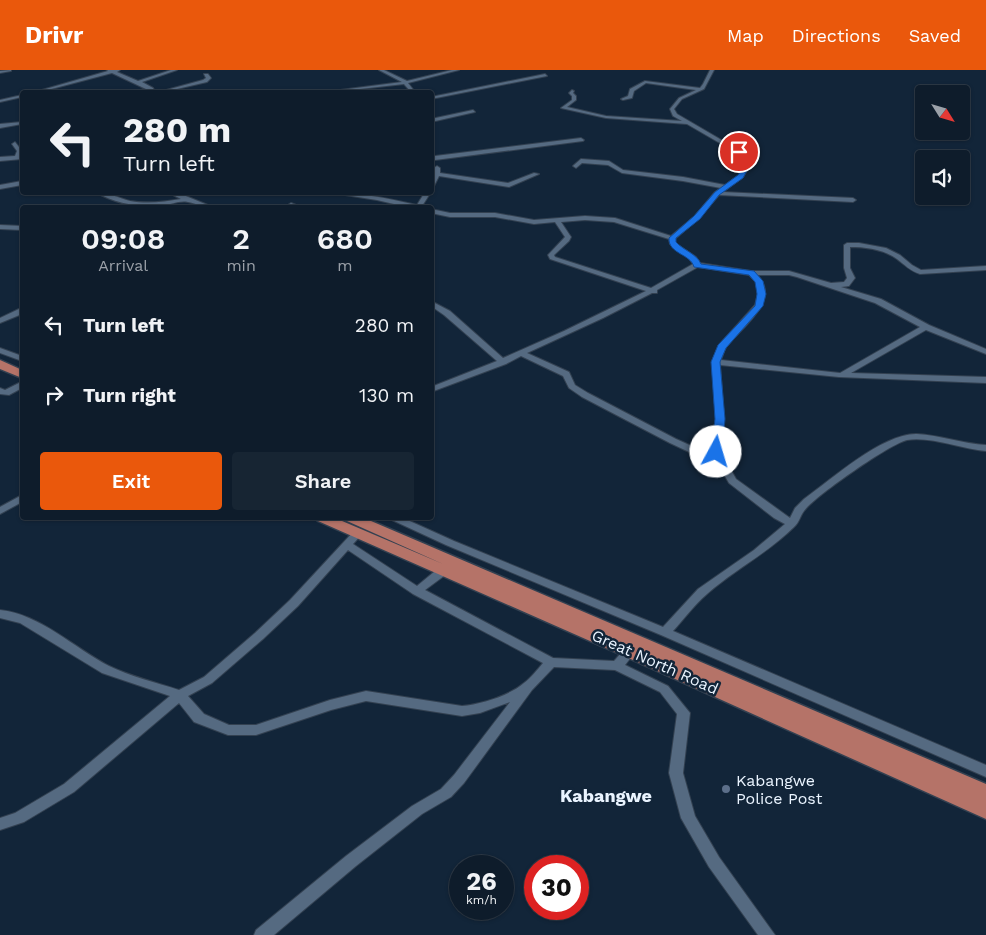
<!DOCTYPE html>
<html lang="en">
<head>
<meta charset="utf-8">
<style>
  :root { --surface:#0e1c2b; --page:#172533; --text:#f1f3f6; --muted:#9ba1a9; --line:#2e3a47; --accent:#ea580c }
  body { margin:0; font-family:"Work Sans",sans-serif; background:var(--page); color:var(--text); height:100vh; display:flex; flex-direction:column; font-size:19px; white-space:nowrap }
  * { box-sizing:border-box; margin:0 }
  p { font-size:16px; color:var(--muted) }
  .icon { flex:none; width:28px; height:28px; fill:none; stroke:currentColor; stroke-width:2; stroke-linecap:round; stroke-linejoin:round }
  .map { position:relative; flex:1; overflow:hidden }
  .side { position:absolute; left:20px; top:135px; width:414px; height:315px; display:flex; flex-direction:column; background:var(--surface); border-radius:5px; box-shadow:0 1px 4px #0004,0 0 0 1px var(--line) }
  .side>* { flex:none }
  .banner { position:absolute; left:20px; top:20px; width:414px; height:105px; border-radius:5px; box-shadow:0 1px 4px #0004,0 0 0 1px var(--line); background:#0e1c2b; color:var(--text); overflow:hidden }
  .needle { width:32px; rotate:127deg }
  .buttons { position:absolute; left:915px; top:15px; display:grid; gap:10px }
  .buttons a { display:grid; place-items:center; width:55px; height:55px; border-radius:5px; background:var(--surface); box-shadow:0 1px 4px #0004,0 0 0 1px var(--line); font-size:25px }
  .speed { position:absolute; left:449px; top:785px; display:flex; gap:10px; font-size:25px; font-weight:700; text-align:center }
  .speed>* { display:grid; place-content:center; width:65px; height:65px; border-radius:50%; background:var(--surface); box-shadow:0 1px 4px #0004,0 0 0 1px var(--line); line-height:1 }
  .speed small { font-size:12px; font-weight:400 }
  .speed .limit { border:8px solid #d22; background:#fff; color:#111 }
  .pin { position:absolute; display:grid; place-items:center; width:42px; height:42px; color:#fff; margin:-21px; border:2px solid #fff; border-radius:50%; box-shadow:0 1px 5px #0007 }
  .me { position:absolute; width:55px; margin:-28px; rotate:6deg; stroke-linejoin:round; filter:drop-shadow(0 0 4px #0008) }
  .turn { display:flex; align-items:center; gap:18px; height:105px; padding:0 20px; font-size:22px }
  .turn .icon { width:65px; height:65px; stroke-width:2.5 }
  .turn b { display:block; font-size:35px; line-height:42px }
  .eta { display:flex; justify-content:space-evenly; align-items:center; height:85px; text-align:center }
  .eta b { font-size:30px; font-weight:600; line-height:35px }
  .cta { display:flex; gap:10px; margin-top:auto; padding:10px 20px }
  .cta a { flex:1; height:58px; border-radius:5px; background:var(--accent); color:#fff; font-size:20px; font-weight:600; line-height:58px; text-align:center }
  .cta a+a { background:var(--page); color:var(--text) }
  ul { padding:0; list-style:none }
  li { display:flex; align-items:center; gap:15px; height:70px; padding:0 20px }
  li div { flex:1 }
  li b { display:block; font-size:19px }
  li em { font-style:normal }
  header { display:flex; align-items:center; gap:30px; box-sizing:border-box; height:70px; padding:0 25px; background:var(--accent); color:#fff }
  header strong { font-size:24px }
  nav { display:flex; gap:28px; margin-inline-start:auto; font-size:18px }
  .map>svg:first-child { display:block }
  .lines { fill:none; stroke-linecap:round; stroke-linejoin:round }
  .street-casing { stroke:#334151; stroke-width:2 }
  .primary-casing { stroke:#334151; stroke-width:3 }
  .street { fill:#556a81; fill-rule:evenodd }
  .primary { fill:#b57368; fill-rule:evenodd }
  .route { fill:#1a73e8; stroke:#114b97 }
  .service-dot { fill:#5c6f8a; stroke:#122539; stroke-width:2 }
  .labels { text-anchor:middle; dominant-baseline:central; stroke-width:5; stroke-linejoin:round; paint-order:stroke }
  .near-street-label { font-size:16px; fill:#eaf4ff; stroke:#122539 }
  .near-poi-label { font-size:16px; fill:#eaf4ff; stroke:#122539; text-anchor:start }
  .near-neighbourhood-label { font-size:18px; font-weight:bold; fill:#eaf4ff; stroke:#122539 }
</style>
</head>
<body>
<header>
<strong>Drivr</strong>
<nav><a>Map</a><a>Directions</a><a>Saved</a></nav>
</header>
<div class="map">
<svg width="986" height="865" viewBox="0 0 986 865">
  <rect width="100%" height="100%" fill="#122539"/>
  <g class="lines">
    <g class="street-casing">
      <g id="street">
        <polygon points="11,0 11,1 0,3 0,1"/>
        <polygon points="107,0 120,0 117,2 138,11 171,0 177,0 142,12 153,18 155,22 149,21 134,22 134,21 146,19 112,3 40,22 35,22 108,1"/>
        <polygon points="379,0 384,0 407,11 452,0 459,0 408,13 415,22 411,22 404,14 334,22 325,22 402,12"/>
        <path d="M 710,0 L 714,0 L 704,19 L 682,29 L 674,39 L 677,44 L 742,82 L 748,93 L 748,99 L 743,107 L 723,122 L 853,128 L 856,130 L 853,132 L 719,125 L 699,148 L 675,169 L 675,173 L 696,187 L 700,193 L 751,201 L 789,201 L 831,213 L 844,212 L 847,208 L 844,198 L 844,175 L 847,173 L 859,173 L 886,178 L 900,185 L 912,195 L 921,200 L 986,196 L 986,200 L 920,204 C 910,201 905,195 897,189 C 883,179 866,177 850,177 L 850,198 L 855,208 L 849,216 L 841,217 L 881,229 L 929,255 L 986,279 L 986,284 L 926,260 L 851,303 L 986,307 L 986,313 L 839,307 L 720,295 L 724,349 L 721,382 L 736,409 L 790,448 L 795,438 L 804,429 C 832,409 883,363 917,364 C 940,365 963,374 986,375 L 986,381 C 962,379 930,366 907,370 C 890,374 815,426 804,441 C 800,446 799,453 794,457 C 768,483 734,500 707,524 C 694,535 684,549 673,561 L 986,695 L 986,707 L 661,565 L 446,475 L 392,450 L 391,448 L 403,448 L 454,471 L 663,557 L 698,519 L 754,480 L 785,454 L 774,448 L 729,413 L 719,396 L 670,373 L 582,327 L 569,318 L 563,306 L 521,286 L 506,294 L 431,322 L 431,317 L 497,291 L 444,245 L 431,236 L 431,231 L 450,241 L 503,288 L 564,261 L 646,221 L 550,189 L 548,185 L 565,167 L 555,152 L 534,154 L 495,147 L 450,147 L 431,143 L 431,139 L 450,143 L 495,143 L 534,150 L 585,146 L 615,148 L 671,166 L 695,146 L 715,122 L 721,118 L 683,111 L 622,103 L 608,95 L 582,93 L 576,98 L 573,96 L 574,95 L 581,89 L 609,91 L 623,100 L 683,107 L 725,115 L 739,105 L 742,99 L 742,93 L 737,83 L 687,54 L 606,48 L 561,38 L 572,30 L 572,26 L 569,23 L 572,20 L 574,21 L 573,23 L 576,26 L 576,30 L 567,37 L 606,46 L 682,51 L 673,46 L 670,39 L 679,28 L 696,20 L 646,13 L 634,21 L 632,28 L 623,30 L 621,29 L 628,26 L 630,19 L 645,11 L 700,18 L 703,14 ZM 585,150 L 614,152 L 669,169 L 670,174 L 688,187 L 693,194 L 651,218 L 555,187 L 554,185 L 569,171 L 571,167 L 561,152 ZM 698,197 L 749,205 L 756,212 L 758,224 L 755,235 L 719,275 L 712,292 L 716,349 L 711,382 L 714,386 L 676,369 L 588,323 L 575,315 L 569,302 L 527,283 L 603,248 L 652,223 L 657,223 L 657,220 ZM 757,205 L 789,205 L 797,207 L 875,233 L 920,257 L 840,303 L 721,290 C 723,285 724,280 727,276 C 742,257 782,230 757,205 Z"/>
        <polygon points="204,4 208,4 211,8 207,12 164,22 159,22 203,10 206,8"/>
        <polygon points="545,4 547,6 431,29 431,27"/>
        <polygon points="22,25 22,27 0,32 0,30"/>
        <polygon points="473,40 475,42 431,52 431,49"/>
        <polygon points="22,52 22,54 0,58 0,54"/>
        <polygon points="581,68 584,70 583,71 435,90 432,88 435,86"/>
        <polygon points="15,72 22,81 20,86 22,85 22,89 0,91 0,87 15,86 17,81 12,74"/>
        <polygon points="437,96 440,98 440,103 508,113 534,103 539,104 509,117 439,106 434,116 431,118 431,109 433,105 431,105 431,101 434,102 434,98"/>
        <polygon points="22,111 22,115 0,119 0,115"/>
        <path d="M 95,122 C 108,122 118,128 130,131 C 147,134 164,132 181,129 L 167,122 L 176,122 L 215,138 C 204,138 198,134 188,132 C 180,130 169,135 161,136 C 139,138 115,133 95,122 Z"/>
        <path d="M 326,122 C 358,122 386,128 417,135 L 425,122 L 431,122 L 422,136 L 424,138 L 411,138 L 377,130 Z"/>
        <polygon points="291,133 301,137 302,138 289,136 288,135"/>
        <polygon points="0,155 22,156 22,160 0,159"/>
        <polygon points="19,239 22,239 22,244 0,253 0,248"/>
        <polygon points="0,278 22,286 22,291 0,283"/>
        <polygon points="19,313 22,313 22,318 9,325 0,324 0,318 5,320"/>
        <polygon points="22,425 22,432 0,444 0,437"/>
        <path d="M 358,460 L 363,463 L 353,474 L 417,516 L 440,497 L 448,497 L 449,500 L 448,503 L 425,520 L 553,588 L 614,591 C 620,585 625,575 634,578 L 636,581 L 625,595 L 668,616 L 690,643 L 683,703 L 695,746 L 719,787 L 775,865 L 758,865 L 709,797 L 681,748 L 669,703 L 677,644 L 660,622 L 615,600 L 554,597 L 532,620 L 464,713 L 451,727 L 422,744 L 356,796 L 274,865 L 254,865 L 256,860 L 346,786 L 412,736 L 441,719 L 454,705 L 510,632 L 480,643 L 462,646 L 366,631 L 331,640 L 256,665 L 228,665 L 194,652 L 179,633 L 74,722 L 24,752 L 0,760 L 0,748 L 15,743 L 64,714 L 170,626 L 102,603 L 20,553 L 0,548 L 0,540 C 40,544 74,578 109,596 C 129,606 158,613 179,620 L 204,607 L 255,563 L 290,530 L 354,461 ZM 348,480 L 413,524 L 543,593 C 537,600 531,608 524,613 C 509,626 481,634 462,636 L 366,621 L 330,630 L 256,655 L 229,655 L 204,644 L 188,626 L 212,613 L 263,569 L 298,536 Z"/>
      </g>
    </g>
    <g class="primary-casing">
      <g id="primary">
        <polygon points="0,290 22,300 22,308 0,299"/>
        <polygon points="315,448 335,448 443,494 347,451 344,448 364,448 986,714 986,749 624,586 318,451"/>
      </g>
    </g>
    <use href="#street" class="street"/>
    <use href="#primary" class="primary"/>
  </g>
  <path class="route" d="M 739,80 L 748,93 L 748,99 L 743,108 L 719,125 L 700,149 L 676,168 L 676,172 C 683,180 697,184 701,194 L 754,201 L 763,211 L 766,224 L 763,236 L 726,278 L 720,292 L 725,349 L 722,382 L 716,385 L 711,382 L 715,349 L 711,292 L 718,275 L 755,236 L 757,224 L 755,212 L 749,205 L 694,197 C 691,184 668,184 669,168 L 694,146 L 715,122 L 738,105 L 742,99 L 742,93 L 736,82 Z"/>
  <circle class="service-dot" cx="726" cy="719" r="5"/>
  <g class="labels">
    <g class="near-street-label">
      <text transform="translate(655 592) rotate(24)">Great North Road</text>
    </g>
    <g class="near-poi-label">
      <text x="736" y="710">Kabangwe<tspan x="736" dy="18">Police Post</tspan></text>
    </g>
    <g class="near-neighbourhood-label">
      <text x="606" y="725">Kabangwe</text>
    </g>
  </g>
</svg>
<div class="buttons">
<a><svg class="needle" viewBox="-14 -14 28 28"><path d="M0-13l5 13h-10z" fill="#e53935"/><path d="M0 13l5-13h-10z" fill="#9ba1a9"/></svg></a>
<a><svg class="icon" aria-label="sound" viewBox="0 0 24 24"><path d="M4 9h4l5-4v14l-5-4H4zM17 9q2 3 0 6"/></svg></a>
</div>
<div class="speed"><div>26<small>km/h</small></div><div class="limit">30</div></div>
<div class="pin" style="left:739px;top:82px;background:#d93025"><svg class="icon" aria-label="arrive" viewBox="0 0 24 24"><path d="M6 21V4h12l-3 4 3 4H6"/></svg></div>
<svg class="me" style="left:716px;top:382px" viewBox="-20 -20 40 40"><circle r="19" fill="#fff"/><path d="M0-13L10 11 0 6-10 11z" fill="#1a73e8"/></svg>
<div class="banner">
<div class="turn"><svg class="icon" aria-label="left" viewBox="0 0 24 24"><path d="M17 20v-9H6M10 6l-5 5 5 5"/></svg><div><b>280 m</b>Turn left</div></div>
</div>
<section class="side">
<div class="eta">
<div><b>09:08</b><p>Arrival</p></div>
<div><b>2</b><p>min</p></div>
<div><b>680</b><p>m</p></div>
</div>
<ul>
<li><svg class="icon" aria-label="left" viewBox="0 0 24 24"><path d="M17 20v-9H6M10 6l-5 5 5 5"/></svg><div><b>Turn left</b></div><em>280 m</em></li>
<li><svg class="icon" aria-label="right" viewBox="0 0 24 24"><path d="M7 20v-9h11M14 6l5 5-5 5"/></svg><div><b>Turn right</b></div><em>130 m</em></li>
</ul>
<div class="cta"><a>Exit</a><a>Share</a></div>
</section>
</div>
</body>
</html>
